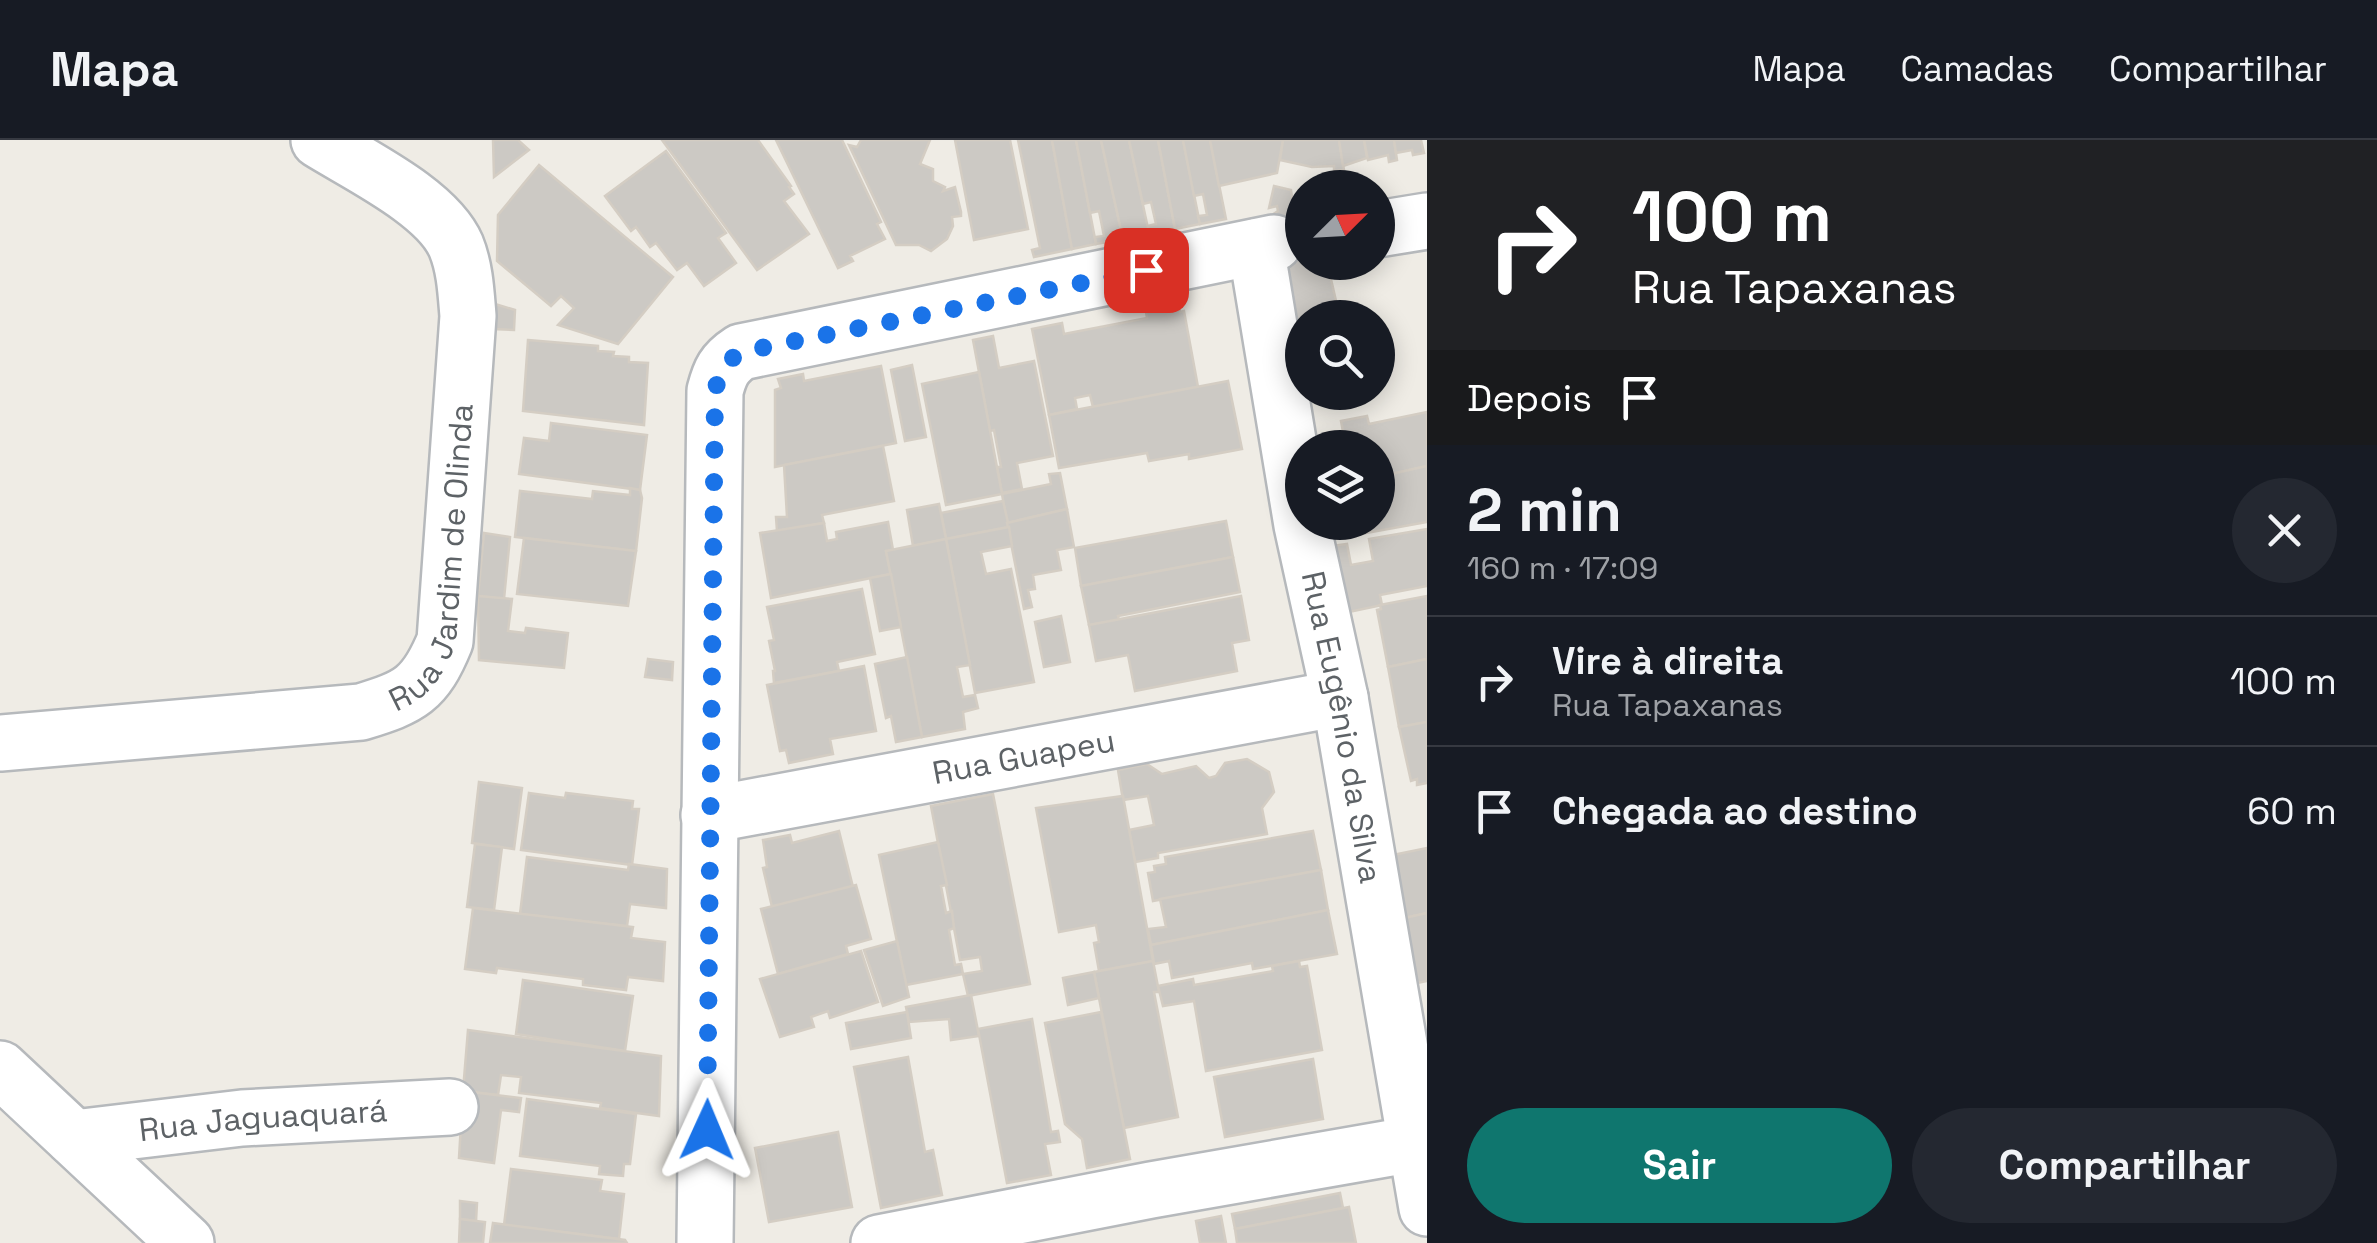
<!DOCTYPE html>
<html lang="pt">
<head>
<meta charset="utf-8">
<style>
  :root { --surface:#171b24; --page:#242831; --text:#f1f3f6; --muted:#9ea1a6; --line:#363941; --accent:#0f766e }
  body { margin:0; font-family:"Space Grotesk",sans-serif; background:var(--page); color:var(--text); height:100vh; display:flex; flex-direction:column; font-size:38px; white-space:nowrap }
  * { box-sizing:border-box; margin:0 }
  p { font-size:32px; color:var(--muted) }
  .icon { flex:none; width:55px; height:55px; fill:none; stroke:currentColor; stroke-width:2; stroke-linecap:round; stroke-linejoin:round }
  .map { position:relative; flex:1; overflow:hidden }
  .details { display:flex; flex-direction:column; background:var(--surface); width:950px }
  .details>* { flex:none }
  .guide { background:#202124; color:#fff; overflow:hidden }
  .needle { width:65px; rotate:66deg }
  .fabs { position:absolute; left:1285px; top:30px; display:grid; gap:20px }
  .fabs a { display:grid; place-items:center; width:110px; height:110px; border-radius:50%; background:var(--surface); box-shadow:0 5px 25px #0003; font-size:50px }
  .pin { position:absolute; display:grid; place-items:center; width:85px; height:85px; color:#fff; margin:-42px; border-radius:20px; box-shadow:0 5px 15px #0006 }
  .me { position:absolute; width:110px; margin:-55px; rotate:1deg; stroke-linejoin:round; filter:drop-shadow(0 0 8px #0008) }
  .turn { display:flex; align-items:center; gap:35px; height:210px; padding:0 40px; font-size:45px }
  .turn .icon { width:130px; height:130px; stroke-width:2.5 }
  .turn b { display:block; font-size:70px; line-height:85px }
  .then { display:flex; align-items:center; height:95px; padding:0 40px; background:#0003; gap:20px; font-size:38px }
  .round { display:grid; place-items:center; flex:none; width:105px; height:105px; border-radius:52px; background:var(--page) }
  .overview { display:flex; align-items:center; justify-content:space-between; height:170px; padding:0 40px }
  h1 { font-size:60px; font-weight:600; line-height:75px }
  .button { display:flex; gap:20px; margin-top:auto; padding:20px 40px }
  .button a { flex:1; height:115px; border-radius:60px; background:var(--accent); color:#fff; font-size:40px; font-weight:600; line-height:115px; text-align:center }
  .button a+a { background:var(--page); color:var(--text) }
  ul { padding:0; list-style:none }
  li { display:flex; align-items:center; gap:30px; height:130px; padding:0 40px; border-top:2px solid var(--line) }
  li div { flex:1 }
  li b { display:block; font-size:38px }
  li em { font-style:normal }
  header { display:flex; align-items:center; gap:60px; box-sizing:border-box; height:140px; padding:0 50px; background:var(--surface); border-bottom:2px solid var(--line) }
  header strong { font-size:48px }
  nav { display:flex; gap:55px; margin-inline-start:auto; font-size:35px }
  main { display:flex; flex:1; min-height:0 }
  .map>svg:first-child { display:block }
  .building { fill:#ccc9c4; stroke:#d4cdc3; stroke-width:2.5 }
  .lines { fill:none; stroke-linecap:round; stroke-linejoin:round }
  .street-casing { stroke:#b6b9bc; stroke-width:60 }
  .street { stroke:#fff; stroke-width:55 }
  .route { stroke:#1a73e8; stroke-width:18; stroke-dasharray:0 32.4 }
  .labels { text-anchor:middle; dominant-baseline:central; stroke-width:8; stroke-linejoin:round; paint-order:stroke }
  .street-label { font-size:32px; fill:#5d6266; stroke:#fff }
</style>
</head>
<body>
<header>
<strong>Mapa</strong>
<nav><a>Mapa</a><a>Camadas</a><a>Compartilhar</a></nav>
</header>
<main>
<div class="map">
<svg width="1427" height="1103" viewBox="0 0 1427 1103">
  <rect width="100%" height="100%" fill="#efece5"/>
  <g class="building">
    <polygon points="493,0 518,0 529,10 494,37"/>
    <polygon points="662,0 758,0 791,46 789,47 794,54 784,61 809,94 757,130"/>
    <polygon points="776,0 842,0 881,82 877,84 885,99 850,116 853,121 838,128"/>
    <polygon points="861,0 930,0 920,24 933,29 933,41 945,47 943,51 955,47 961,72 961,76 952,77 953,86 947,99 931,111 919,105 896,105 849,5 857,7"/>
    <polygon points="955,0 1010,0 1028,89 974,100"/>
    <polygon points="1018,0 1052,0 1072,109 1034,117 1032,110 1040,108"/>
    <polygon points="1052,0 1076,0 1096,104 1072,109"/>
    <polygon points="1076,0 1101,0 1123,99 1096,104 1095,97 1104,96 1099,71 1090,73"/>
    <polygon points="1101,0 1129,0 1149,93 1123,99"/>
    <polygon points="1129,0 1158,0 1175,89 1149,93 1148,86 1156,84 1151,62 1143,64"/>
    <polygon points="1158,0 1183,0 1200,84 1175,89"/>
    <polygon points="1183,0 1210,0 1226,79 1200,84 1198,76 1207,75 1203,54 1194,56"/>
    <polygon points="1210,0 1283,0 1277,33 1219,46"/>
    <polygon points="1283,0 1339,0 1344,30 1334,31 1334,26 1312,27 1280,20"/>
    <polygon points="1339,0 1364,0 1367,18 1343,26"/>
    <polygon points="1364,0 1394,0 1397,20 1389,22 1388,15 1368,20"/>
    <polygon points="1394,0 1421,0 1424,13 1413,15 1412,10 1396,13"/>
    <polygon points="666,11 726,93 718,98 736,123 704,146 687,123 677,130 656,103 650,107 636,87 631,91 605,56"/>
    <polygon points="539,25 673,137 618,204 558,185 574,168 561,156 551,166 497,121 498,75"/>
    <polygon points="1274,46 1291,50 1293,64 1302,62 1302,122 1327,122 1340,178 1302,178 1302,197 1300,197 1295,170 1286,171 1269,77 1278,71 1277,66 1269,68"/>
    <polygon points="1178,160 1180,172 1184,171 1198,247 1093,267 1090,255 1075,258 1077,269 1049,275 1032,189 1062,183 1064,194 1147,178 1145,166"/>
    <polygon points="495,164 515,170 514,190 493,189"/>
    <polygon points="993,196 999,228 1034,221 1053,316 1017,323 1022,349 1002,353 997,327 1001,327 994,290 990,291 973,200"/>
    <polygon points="528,200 598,206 598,211 614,212 613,216 629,217 629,222 648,223 644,285 523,271"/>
    <polygon points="912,225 926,297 905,301 891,230"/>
    <polygon points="881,226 896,303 775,327 775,250 781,248 778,239 803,234 804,241"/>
    <polygon points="979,232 1002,354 946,365 922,244"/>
    <polygon points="1228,241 1242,309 1189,319 1189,314 1149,321 1147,313 1059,328 1049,275"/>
    <polygon points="1427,272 1427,326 1378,337 1378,308 1346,308 1341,281 1367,276 1369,284"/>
    <polygon points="551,283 647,295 640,350 519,334 524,298 549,301"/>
    <polygon points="883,306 894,361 822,375 824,383 777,391 776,377 787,377 784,325"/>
    <polygon points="1427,326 1427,382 1366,393 1364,382 1378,382 1378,337"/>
    <polygon points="1060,333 1067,369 1007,383 1002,354 1051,344 1049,334"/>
    <polygon points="630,348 640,350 642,358 636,411 515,397 520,351 592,359 593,351 630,355"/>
    <polygon points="1003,361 1009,387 946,399 941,373"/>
    <polygon points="939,364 946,399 913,406 907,370"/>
    <polygon points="1067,369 1074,407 1057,410 1061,430 1033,435 1035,449 1028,450 1032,467 1024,469 1007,383"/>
    <polygon points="1226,381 1233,417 1081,446 1075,408"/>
    <polygon points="888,382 893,410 886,411 891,434 771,458 760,393 824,383 827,401 837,399 836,392"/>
    <polygon points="1009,387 1012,406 981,412 986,434 1011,429 1034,542 975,553 946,399"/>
    <polygon points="1427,389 1427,446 1380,455 1382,465 1344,473 1331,406 1347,404 1351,425 1373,421 1369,399"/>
    <polygon points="484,393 510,397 504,459 478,456"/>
    <polygon points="524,398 636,411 628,466 517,454"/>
    <polygon points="946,399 970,525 957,527 963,557 975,555 978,568 963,572 965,589 922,597 886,411"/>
    <polygon points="1233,417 1240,452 1118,476 1119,480 1089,485 1081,446"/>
    <polygon points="891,434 901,487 880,491 870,438"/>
    <polygon points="862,449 875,514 837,522 839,531 774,543 773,531 775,531 769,501 774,500 767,467"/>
    <polygon points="478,456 512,459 508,491 525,493 526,488 568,493 564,528 479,520"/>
    <polygon points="1241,456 1249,500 1232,503 1237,531 1135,551 1128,515 1096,521 1089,485"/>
    <polygon points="1427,456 1427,519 1388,527 1377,470 1381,469 1380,465"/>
    <polygon points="1061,476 1070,522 1044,527 1035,482"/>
    <polygon points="907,517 922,597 896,602 891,576 886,578 875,524"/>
    <polygon points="648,519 673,522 672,540 645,537"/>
    <polygon points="1427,519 1427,582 1399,587 1388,527"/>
    <polygon points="864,526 876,591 830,599 833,614 789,623 786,610 780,611 767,545"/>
    <polygon points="1427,582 1427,643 1417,645 1417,639 1411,641 1399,587"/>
    <polygon points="1247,619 1269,632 1274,652 1262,668 1267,694 1158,713 1158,718 1135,722 1129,690 1154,685 1148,656 1123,660 1118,630 1147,624 1162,634 1196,626 1209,638 1216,636 1225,623"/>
    <polygon points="479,642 522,648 514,709 472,703"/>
    <polygon points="529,653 565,658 566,653 633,661 632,669 639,669 632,725 521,710"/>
    <polygon points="993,654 1030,844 968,856 963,834 982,831 980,817 960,820 931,666"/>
    <polygon points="1123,656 1153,821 1099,831 1094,803 1099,802 1096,785 1059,792 1036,668"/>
    <polygon points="839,691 853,747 772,767 763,728 767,727 763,700 790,695 792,703"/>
    <polygon points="1313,691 1321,730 1153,761 1148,733 1155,732 1154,726 1166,724 1165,717"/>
    <polygon points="938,702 947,745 941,746 946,773 952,771 954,788 949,790 955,825 961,824 963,834 906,845 879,715"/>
    <polygon points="475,704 502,707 494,770 467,767"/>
    <polygon points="1427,708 1427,773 1400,779 1388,716"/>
    <polygon points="527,717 628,730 629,724 667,729 666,768 630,764 627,786 520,774"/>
    <polygon points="1321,730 1328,770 1151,805 1148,789 1166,787 1160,759"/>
    <polygon points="856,745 871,799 846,806 848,814 778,834 761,769"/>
    <polygon points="473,768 633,787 631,798 665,802 663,841 628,837 626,850 583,845 583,839 497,828 496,833 465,829"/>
    <polygon points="1328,770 1337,814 1253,829 1252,823 1172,838 1169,821 1154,824 1151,805"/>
    <polygon points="1427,773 1427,841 1412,844 1400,779"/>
    <polygon points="897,801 909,857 883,866 864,810"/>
    <polygon points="861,811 878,862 830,878 828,871 811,877 814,887 780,897 760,839"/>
    <polygon points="1153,821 1159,852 1154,852 1178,977 1124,988 1094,832"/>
    <polygon points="1299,821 1300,827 1307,826 1322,910 1206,931 1194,861 1163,866 1158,846 1193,839 1194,845 1273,831 1272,826"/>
    <polygon points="1094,832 1099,858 1068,865 1063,838"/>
    <polygon points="523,840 633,856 625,911 516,894"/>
    <polygon points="971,855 979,896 951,900 949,879 909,882 906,867"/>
    <polygon points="907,872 911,898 851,909 846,883"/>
    <polygon points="1101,872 1130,1019 1087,1028 1082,999 1065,984 1045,883"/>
    <polygon points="1032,879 1051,992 1058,991 1060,1002 1045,1004 1051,1035 1007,1043 978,889"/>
    <polygon points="468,890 661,916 659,976 600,968 601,963 519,953 521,937 501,935 498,955 463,951"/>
    <polygon points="908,917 925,1012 933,1010 942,1055 881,1068 854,927"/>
    <polygon points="1313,919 1323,979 1225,997 1214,937"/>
    <polygon points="463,951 521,958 519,972 501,970 494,1023 459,1018"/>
    <polygon points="527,959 636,974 630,1024 624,1024 623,1036 599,1034 600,1026 520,1016"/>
    <polygon points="838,992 852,1067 769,1082 755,1008"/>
    <polygon points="511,1029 602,1040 600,1051 624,1054 619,1099 504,1085"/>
    <polygon points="1340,1053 1343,1068 1235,1089 1232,1074"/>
    <polygon points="460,1061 477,1063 476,1081 460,1079"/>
    <polygon points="1349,1067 1356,1103 1237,1103 1235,1089"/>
    <polygon points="1221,1076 1226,1103 1200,1103 1196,1081"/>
    <polygon points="460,1079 485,1082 483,1103 459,1103"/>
    <polygon points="493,1083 625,1100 627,1103 490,1103"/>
  </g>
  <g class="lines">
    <g class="street-casing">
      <g id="street">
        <polyline points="1378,89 1427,81"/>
        <path id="s1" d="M 1256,107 L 1302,385 L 1340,558 L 1427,1068"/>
        <path id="s2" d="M 0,603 L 361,572 C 410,557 425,550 445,501 L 468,176 C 466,152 465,128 456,106 C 437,62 359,25 319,0"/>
        <path id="s3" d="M 709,675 L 1340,558"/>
        <polyline points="0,929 186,1103"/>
        <path id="s4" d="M 74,998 L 242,978 L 450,967"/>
        <path d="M 705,1103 L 715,251 C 720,232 724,223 741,212 L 1274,103"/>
        <polyline points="879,1103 1151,1050 1414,1004"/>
      </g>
    </g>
    <use href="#street" class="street"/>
  </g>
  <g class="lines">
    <path class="route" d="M 707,990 L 715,251 C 720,232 724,223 741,212 L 1146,130"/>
  </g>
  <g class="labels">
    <g class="street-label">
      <text stroke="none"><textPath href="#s2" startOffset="555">Rua Jardim de Olinda</textPath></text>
      <text stroke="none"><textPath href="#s1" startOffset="488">Rua Eugênio da Silva</textPath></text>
      <text stroke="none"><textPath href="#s3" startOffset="320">Rua Guapeu</textPath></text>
      <text stroke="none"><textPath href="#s4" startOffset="190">Rua Jaguaquará</textPath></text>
    </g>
  </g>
</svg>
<div class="fabs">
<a><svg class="needle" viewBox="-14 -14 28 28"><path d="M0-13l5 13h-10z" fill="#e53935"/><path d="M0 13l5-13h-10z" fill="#9ea1a6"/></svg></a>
<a><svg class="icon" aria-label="search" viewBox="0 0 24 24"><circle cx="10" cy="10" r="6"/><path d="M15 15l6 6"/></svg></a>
<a><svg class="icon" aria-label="layers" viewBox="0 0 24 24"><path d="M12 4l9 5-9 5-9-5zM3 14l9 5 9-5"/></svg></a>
</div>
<div class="pin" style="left:1146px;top:130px;background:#d93025"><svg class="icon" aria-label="arrive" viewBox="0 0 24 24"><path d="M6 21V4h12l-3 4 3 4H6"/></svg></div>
<svg class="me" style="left:707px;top:990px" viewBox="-20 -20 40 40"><path d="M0-17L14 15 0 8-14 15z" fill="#1a73e8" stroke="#fff" stroke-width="4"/></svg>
</div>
<section class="details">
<div class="guide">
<div class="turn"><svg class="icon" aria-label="right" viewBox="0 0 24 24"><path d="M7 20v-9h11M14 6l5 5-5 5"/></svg><div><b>100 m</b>Rua Tapaxanas</div></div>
<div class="then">Depois<svg class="icon" aria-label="arrive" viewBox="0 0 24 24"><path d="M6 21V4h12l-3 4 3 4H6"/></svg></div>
</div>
<div class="overview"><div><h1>2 min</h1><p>160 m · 17:09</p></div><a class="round"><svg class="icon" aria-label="close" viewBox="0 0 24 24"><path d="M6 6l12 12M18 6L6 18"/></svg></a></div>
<ul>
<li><svg class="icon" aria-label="right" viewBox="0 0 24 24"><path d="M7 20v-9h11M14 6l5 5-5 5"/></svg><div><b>Vire à direita</b><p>Rua Tapaxanas</p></div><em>100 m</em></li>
<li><svg class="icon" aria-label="arrive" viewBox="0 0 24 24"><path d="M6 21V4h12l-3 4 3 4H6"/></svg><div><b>Chegada ao destino</b></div><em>60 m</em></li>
</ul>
<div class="button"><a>Sair</a><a>Compartilhar</a></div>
</section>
</main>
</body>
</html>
